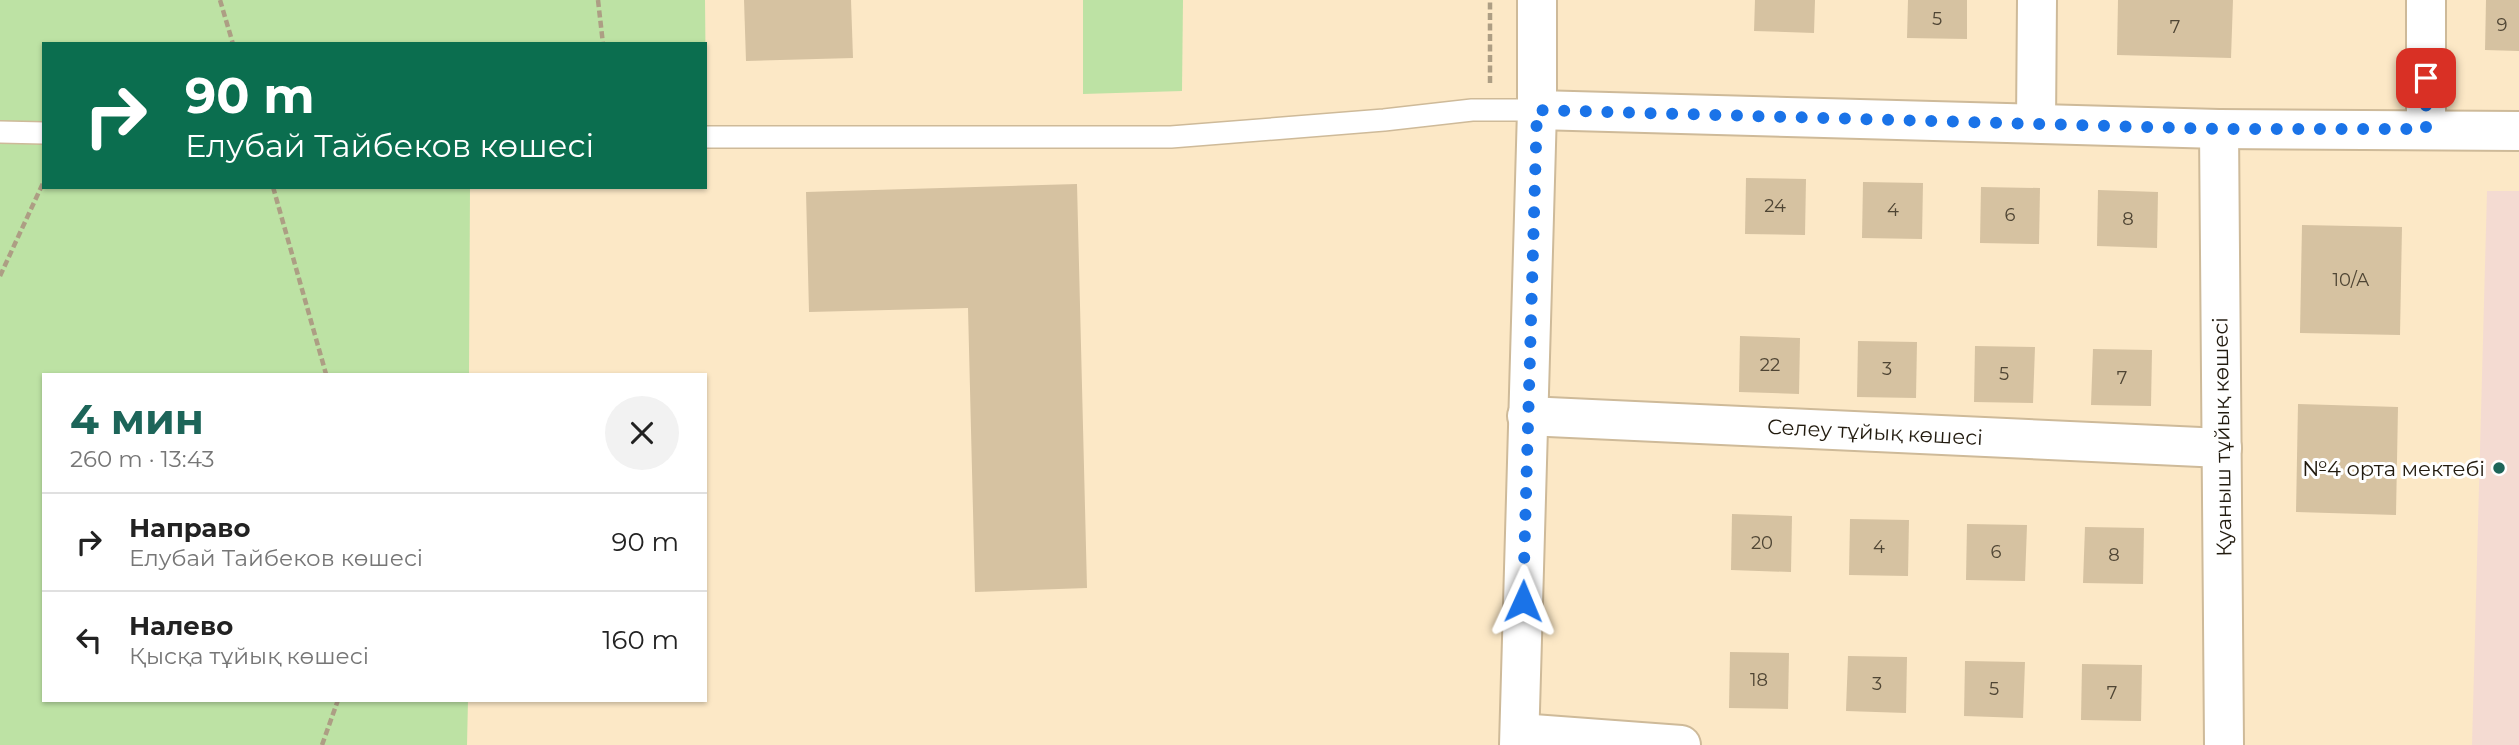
<!DOCTYPE html>
<html lang="ru">
<head>
<meta charset="utf-8">
<style>
  :root { --surface:#fff; --page:#f2f2f2; --text:#222; --muted:#767676; --line:#e0e0e0; --accent:#1d6559 }
  body { margin:0; font-family:Montserrat,sans-serif; background:var(--page); color:var(--text); height:100vh; display:flex; flex-direction:column; font-size:26px; white-space:nowrap }
  * { box-sizing:border-box; margin:0 }
  p { font-size:23px; color:var(--muted) }
  .icon { flex:none; width:38px; height:38px; fill:none; stroke:currentColor; stroke-width:2; stroke-linecap:round; stroke-linejoin:round }
  .map { position:relative; flex:1; overflow:hidden }
  .sheet { position:absolute; left:42px; top:373px; width:665px; height:329px; display:flex; flex-direction:column; background:var(--surface); border-radius:0px; box-shadow:0 2px 5px #0004 }
  .sheet>* { flex:none }
  .top-card { position:absolute; left:42px; top:42px; width:665px; height:147px; border-radius:0px; box-shadow:0 2px 5px #0004; background:#0b6e4f; color:#fff; overflow:hidden }
  .pin { position:absolute; display:grid; place-items:center; width:60px; height:60px; color:#fff; margin:-30px; border-radius:14px; box-shadow:0 4px 10px #0006 }
  .me { position:absolute; width:77px; margin:-38px; rotate:1deg; stroke-linejoin:round; filter:drop-shadow(0 0 5px #0008) }
  .turn { display:flex; align-items:center; gap:24px; height:147px; padding:0 28px; font-size:32px }
  .turn .icon { width:91px; height:91px; stroke-width:2.5 }
  .turn b { display:block; font-size:49px; line-height:60px }
  .round { display:grid; place-items:center; flex:none; width:74px; height:74px; border-radius:37px; background:var(--page) }
  .head { display:flex; align-items:center; justify-content:space-between; height:119px; padding:0 28px }
  h1 { font-size:42px; font-weight:700; line-height:52px; color:var(--accent) }
  ul { padding:0; list-style:none }
  li { display:flex; align-items:center; gap:21px; height:98px; padding:0 28px; border-top:2px solid var(--line) }
  li div { flex:1 }
  li b { display:block; font-size:26px }
  li em { font-style:normal }
  .map>svg:first-child { display:block }
  .education { fill:#f4dbd2 }
  .green { fill:#bde2a4 }
  .building { fill:#d6c2a1 }
  .lines { fill:none; stroke-linecap:round; stroke-linejoin:round }
  .service-casing { stroke:#ceba99; stroke-width:24 }
  .minor-casing { stroke:#ceba99; stroke-width:42 }
  .tertiary-casing { stroke:#ceba99; stroke-width:42 }
  .secondary-casing { stroke:#ceba99; stroke-width:42 }
  .path { stroke:#ad9e84; stroke-width:4.5; stroke-dasharray:7 3.5; stroke-linecap:butt }
  .service { stroke:#fff; stroke-width:21 }
  .minor { stroke:#fff; stroke-width:38 }
  .tertiary { stroke:#fff; stroke-width:38 }
  .secondary { stroke:#fff; stroke-width:38 }
  .route { stroke:#1a73e8; stroke-width:12; stroke-dasharray:0 21.6 }
  .poi-dot { fill:#1d6559; stroke:#fff; stroke-width:2.5 }
  .labels { text-anchor:middle; dominant-baseline:central; stroke-width:6; stroke-linejoin:round; paint-order:stroke }
  .number-label { font-size:18px; fill:#4f4534 }
  .street-label { font-size:21px; fill:#221b0f; stroke:#fff }
  .poi-label { font-size:21px; fill:#221b0f; stroke:#fff; text-anchor:end }
</style>
</head>
<body>
<div class="map">
<svg width="2519" height="745" viewBox="0 0 2519 745">
  <rect width="100%" height="100%" fill="#fce8c6"/>
  <polygon class="education" points="2487,191 2519,191 2519,745 2472,745"/>
  <g class="green">
    <polygon points="0,0 705,0 706,101 705,44 44,44 44,187 470,187 469,374 44,374 44,700 468,700 467,745 0,745"/>
    <polygon points="1083,0 1183,0 1182,91 1083,94"/>
  </g>
  <g class="building">
    <polygon points="744,0 851,0 853,58 746,61"/>
    <polygon points="1755,0 1815,0 1814,33 1754,31"/>
    <polygon points="1908,0 1967,0 1967,39 1907,38"/>
    <polygon points="2118,0 2233,0 2231,58 2117,55"/>
    <polygon points="2486,0 2519,0 2519,51 2485,50"/>
    <polygon points="1746,178 1806,179 1805,235 1745,234"/>
    <polygon points="1863,182 1923,183 1922,239 1862,238"/>
    <polygon points="1077,184 1087,588 975,592 968,308 809,312 806,192"/>
    <polygon points="1981,187 2040,188 2039,244 1980,243"/>
    <polygon points="2098,190 2158,192 2157,248 2097,246"/>
    <polygon points="2302,225 2402,227 2400,335 2300,333"/>
    <polygon points="1740,336 1800,338 1799,394 1739,392"/>
    <polygon points="1858,341 1917,342 1916,398 1857,397"/>
    <polygon points="1975,346 2035,347 2033,403 1974,402"/>
    <polygon points="2093,349 2152,350 2151,406 2091,405"/>
    <polygon points="2298,404 2398,407 2396,515 2296,512"/>
    <polygon points="1732,514 1792,516 1791,572 1731,570"/>
    <polygon points="1850,519 1909,520 1908,576 1849,575"/>
    <polygon points="1967,524 2027,525 2025,581 1966,580"/>
    <polygon points="2085,527 2144,528 2143,584 2083,583"/>
    <polygon points="1730,652 1789,653 1788,709 1729,708"/>
    <polygon points="1848,656 1907,657 1906,713 1846,711"/>
    <polygon points="1965,661 2025,662 2023,718 1964,716"/>
    <polygon points="2082,664 2142,665 2141,721 2081,720"/>
  </g>
  <g class="lines">
    <g class="service-casing">
      <g id="service">
        <polyline points="0,132 44,133"/>
        <polyline points="705,137 1171,137 1384,120 1472,110 1537,110"/>
      </g>
    </g>
    <g class="minor-casing">
      <g id="minor">
        <polyline points="2036,123 2037,0"/>
        <polyline points="2219,129 2224,745"/>
        <polyline points="2426,129 2426,0"/>
        <polyline points="1527,416 2222,448"/>
        <polyline points="1520,733 1681,745"/>
      </g>
    </g>
    <g class="tertiary-casing">
      <polyline id="tertiary" points="1537,110 2219,129 2519,131"/>
    </g>
    <g class="secondary-casing">
      <polyline id="secondary" points="1519,745 1537,110 1537,0"/>
    </g>
    <g class="path">
      <polyline points="220,0 233,44"/>
      <polyline points="598,0 603,44"/>
      <polyline points="1490,83 1490,0"/>
      <polyline points="273,187 326,374"/>
      <polyline points="0,276 44,181"/>
      <polyline points="322,745 338,700"/>
    </g>
    <use href="#service" class="service"/>
    <use href="#minor" class="minor"/>
    <use href="#tertiary" class="tertiary"/>
    <use href="#secondary" class="secondary"/>
  </g>
  <g class="lines">
    <polyline class="route" points="1523,601 1537,110 2219,129 2426,129 2426,78"/>
  </g>
  <circle class="poi-dot" cx="2499" cy="468" r="7"/>
  <g class="labels">
    <g class="number-label">
      <text x="1937" y="19">5</text>
      <text x="2502" y="25">9</text>
      <text x="2175" y="27">7</text>
      <text x="1775" y="206">24</text>
      <text x="1893" y="210">4</text>
      <text x="2010" y="215">6</text>
      <text x="2128" y="219">8</text>
      <text x="2351" y="280">10/А</text>
      <text x="1770" y="365">22</text>
      <text x="1887" y="369">3</text>
      <text x="2004" y="374">5</text>
      <text x="2122" y="378">7</text>
      <text x="1762" y="543">20</text>
      <text x="1879" y="547">4</text>
      <text x="1996" y="552">6</text>
      <text x="2114" y="555">8</text>
      <text x="1759" y="680">18</text>
      <text x="1877" y="684">3</text>
      <text x="1994" y="689">5</text>
      <text x="2112" y="693">7</text>
    </g>
    <g class="street-label">
      <text transform="translate(1875 432) rotate(3)">Селеу тұйық көшесі</text>
      <text transform="translate(2222 437) rotate(-91)">Қуаныш тұйық көшесі</text>
    </g>
    <g class="poi-label">
      <text x="2485" y="468">№4 орта мектебі</text>
    </g>
  </g>
</svg>
<div class="pin" style="left:2426px;top:78px;background:#d93025"><svg class="icon" aria-label="arrive" viewBox="0 0 24 24"><path d="M6 21V4h12l-3 4 3 4H6"/></svg></div>
<svg class="me" style="left:1523px;top:601px" viewBox="-20 -20 40 40"><path d="M0-17L14 15 0 8-14 15z" fill="#1a73e8" stroke="#fff" stroke-width="4"/></svg>
<div class="top-card">
<div class="turn"><svg class="icon" aria-label="right" viewBox="0 0 24 24"><path d="M7 20v-9h11M14 6l5 5-5 5"/></svg><div><b>90 m</b>Елубай Тайбеков көшесі</div></div>
</div>
<section class="sheet">
<div class="head"><div><h1>4 мин</h1><p>260 m · 13:43</p></div><a class="round"><svg class="icon" aria-label="close" viewBox="0 0 24 24"><path d="M6 6l12 12M18 6L6 18"/></svg></a></div>
<ul>
<li><svg class="icon" aria-label="right" viewBox="0 0 24 24"><path d="M7 20v-9h11M14 6l5 5-5 5"/></svg><div><b>Направо</b><p>Елубай Тайбеков көшесі</p></div><em>90 m</em></li>
<li><svg class="icon" aria-label="left" viewBox="0 0 24 24"><path d="M17 20v-9H6M10 6l-5 5 5 5"/></svg><div><b>Налево</b><p>Қысқа тұйық көшесі</p></div><em>160 m</em></li>
</ul>
</section>
</div>
</body>
</html>
